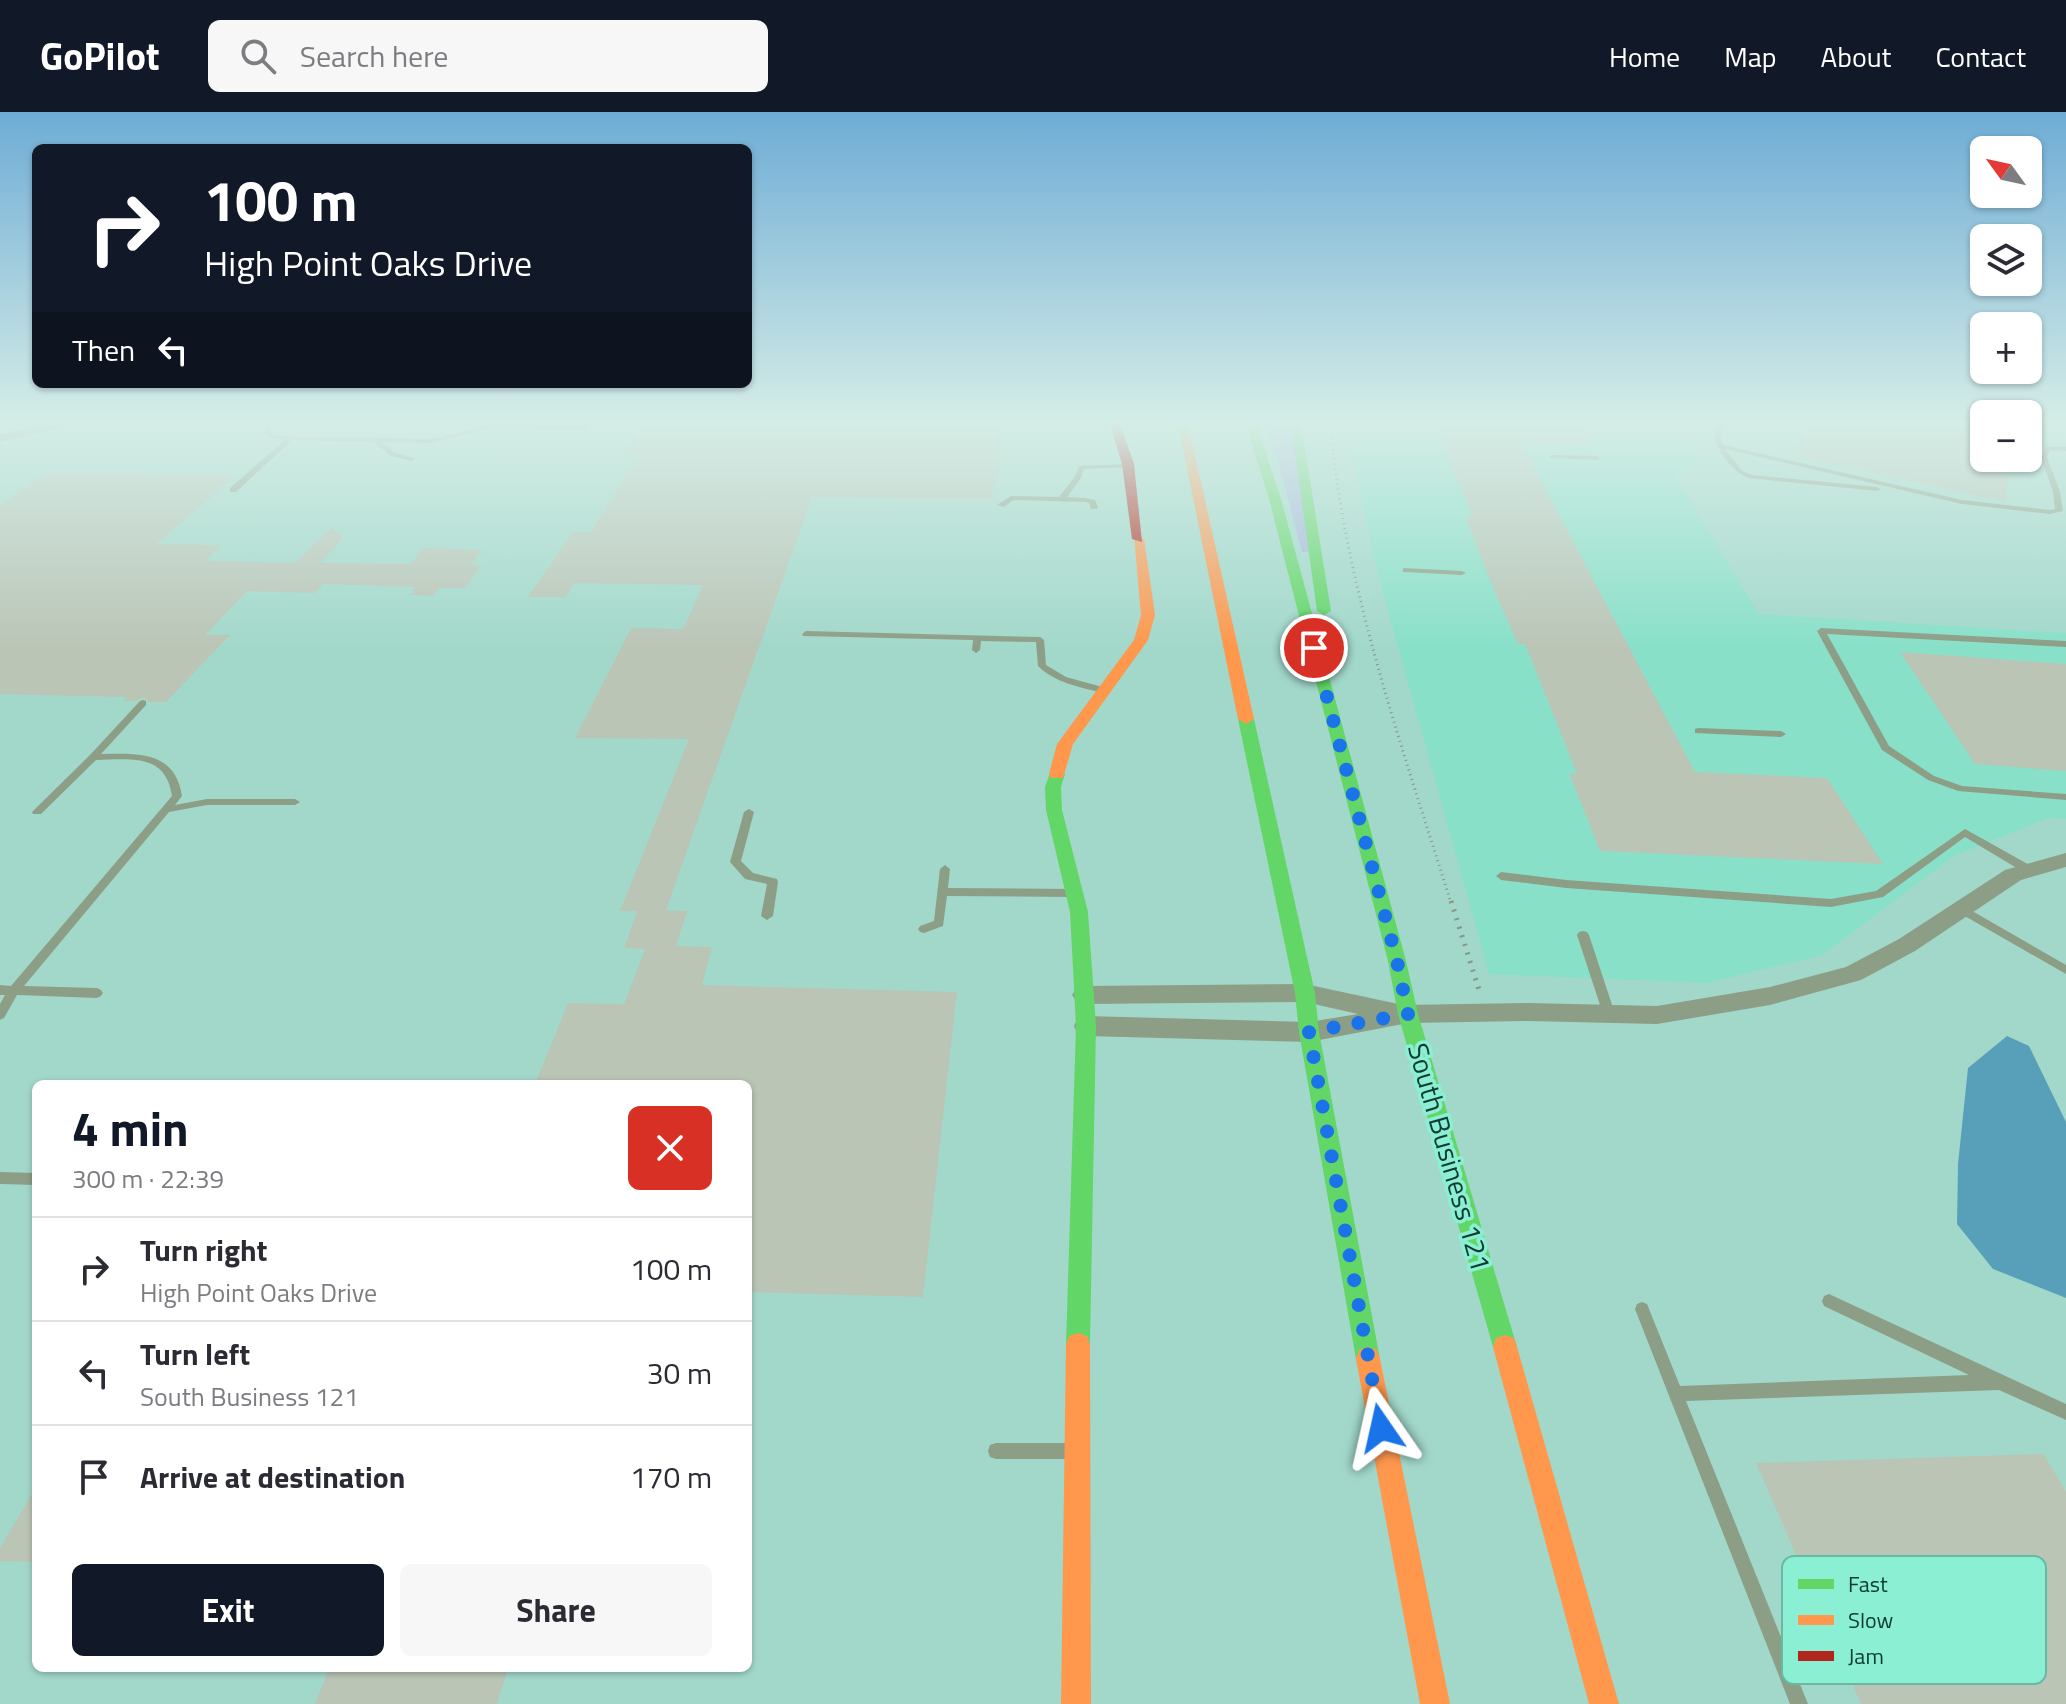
<!DOCTYPE html>
<html lang="en">
<head>
<meta charset="utf-8">
<style>
  :root { --surface:#fff; --page:#f7f7f7; --text:#2b2b33; --muted:#7c7c81; --line:#e1e1e2; --accent:#111827 }
  body { margin:0; font-family:"Titillium Web",sans-serif; background:var(--page); color:var(--text); height:100vh; display:flex; flex-direction:column; font-size:30px; white-space:nowrap }
  * { box-sizing:border-box; margin:0 }
  p { font-size:26px; color:var(--muted) }
  .icon { flex:none; width:44px; height:44px; fill:none; stroke:currentColor; stroke-width:2; stroke-linecap:round; stroke-linejoin:round }
  .map { position:relative; flex:1; overflow:hidden }
  .sheet { position:absolute; left:32px; top:968px; width:720px; height:592px; display:flex; flex-direction:column; background:var(--surface); border-radius:12px; box-shadow:0 2px 6px #0004 }
  .sheet>* { flex:none }
  .top-card { position:absolute; left:32px; top:32px; width:720px; height:244px; border-radius:12px; box-shadow:0 2px 6px #0004; background:#111827; color:#fff; overflow:hidden }
  .needle { width:52px; rotate:303deg }
  .tools { position:absolute; left:1970px; top:24px; display:grid; gap:16px }
  .tools a { display:grid; place-items:center; width:72px; height:72px; border-radius:12px; background:var(--surface); box-shadow:0 2px 6px #0004; font-size:40px }
  .pin { position:absolute; display:grid; place-items:center; width:68px; height:68px; color:#fff; margin:-34px; border:4px solid #fff; border-radius:50%; box-shadow:0 2px 8px #0007 }
  .me { position:absolute; width:88px; margin:-44px; rotate:349deg; stroke-linejoin:round; filter:drop-shadow(0 0 6px #0008) }
  .turn { display:flex; align-items:center; gap:28px; height:168px; padding:0 40px; font-size:36px }
  .turn .icon { width:104px; height:104px; stroke-width:2.5 }
  .turn b { display:block; font-size:56px; line-height:68px }
  .then { display:flex; align-items:center; height:76px; padding:0 40px; background:#0003; gap:16px; font-size:30px }
  .round { display:grid; place-items:center; flex:none; width:84px; height:84px; border-radius:12px; background:var(--page) }
  .head { display:flex; align-items:center; justify-content:space-between; height:136px; padding:0 40px }
  h1 { font-size:48px; font-weight:700; line-height:60px; color:var(--accent) }
  .button { display:flex; gap:16px; margin-top:auto; padding:16px 40px }
  .button a { flex:1; height:92px; border-radius:12px; background:var(--accent); color:#fff; font-size:32px; font-weight:700; line-height:92px; text-align:center }
  .button a+a { background:var(--page); color:var(--text) }
  ul { padding:0; list-style:none }
  li { display:flex; align-items:center; gap:24px; height:104px; padding:0 40px; border-top:2px solid var(--line) }
  li div { flex:1 }
  li b { display:block; font-size:30px }
  li em { font-style:normal }
  header { display:flex; align-items:center; gap:48px; box-sizing:border-box; height:112px; padding:0 40px; background:var(--accent); color:#fff }
  header strong { font-size:38px }
  nav { display:flex; gap:44px; margin-inline-start:auto; font-size:28px }
  .search { width:560px; height:72px; background:var(--page); display:flex; align-items:center; gap:20px; box-sizing:border-box; padding:0 28px; border-radius:12px; color:var(--muted); font-size:30px }
  .map>svg:first-child { display:block }
  .built { fill:#89e0c9 }
  .green { fill:#a9b6dd }
  .water { fill:#58a0b9 }
  .building { fill:#bac5b6 }
  .lines { fill:none; stroke-linecap:round; stroke-linejoin:round }
  .path-far1 { stroke:#859785; stroke-width:3; stroke-dasharray:1 4; stroke-linecap:butt }
  .path { stroke:#859785; stroke-width:5; stroke-dasharray:2 7; stroke-linecap:butt }
  .lane { fill:#8d9e87; fill-rule:evenodd }
  .street { fill:#8d9e87; fill-rule:evenodd }
  .fast { fill:#63d668; fill-rule:evenodd }
  .slow { fill:#ff974d; fill-rule:evenodd }
  .jam { fill:#b3261e; fill-rule:evenodd }
  .route { stroke:#1a73e8; stroke-width:14; stroke-dasharray:0 25.2 }
  .labels { text-anchor:middle; dominant-baseline:central; stroke-width:7; stroke-linejoin:round; paint-order:stroke }
  .street-label { font-size:28px; fill:#0f3b31; stroke:#8befd4 }
  .key { fill:#8befd4; stroke:#66b9a3; stroke-width:2 }
  .key-label { font-size:22px; fill:#0f3b31 }
</style>
</head>
<body>
<header>
<strong>GoPilot</strong>
<div class="search"><svg class="icon" aria-label="search" viewBox="0 0 24 24"><circle cx="10" cy="10" r="6"/><path d="M15 15l6 6"/></svg>Search here</div>
<nav><a>Home</a><a>Map</a><a>About</a><a>Contact</a></nav>
</header>
<div class="map">
<svg width="2066" height="1592" viewBox="0 0 2066 1592">
  <rect width="100%" height="100%" fill="#a2d8ca"/>
  <polygon class="built" points="1346,312 1675,312 1699,351 1675,364 1759,502 2066,521 2066,707 2048,706 1954,744 1822,843 1707,871 1489,862 1375,452"/>
  <polygon class="green" points="1265,312 1293,312 1312,440 1302,440 1279,351"/>
  <polygon class="water" points="2007,924 2029,934 2066,1010 2066,1186 1993,1157 1957,1112 1958,1052 1968,956"/>
  <g class="building">
    <polygon points="642,312 1004,312 997,371 994,371 991,387 812,385 666,798 687,799 676,834 712,835 702,873 957,880 923,1185 748,1180 748,972 535,972 568,891 624,892 645,837 624,836 637,799 620,799 689,627 575,626 631,516 683,517 703,473 574,471 566,485 528,485 573,420 591,420 638,343 624,342"/>
    <polygon points="1435,312 1580,312 1592,333 1521,331 1695,660 1827,666 1883,752 1600,739 1569,661 1577,662 1525,532 1518,532 1494,478 1465,404 1472,404"/>
    <polygon points="1807,312 1941,312 1984,321 1984,346 2010,346 2005,390 1794,343"/>
    <polygon points="47,360 237,363 156,432 221,433 206,449 295,451 332,415 343,426 320,451 411,452 424,436 482,438 471,453 481,454 465,476 439,476 433,484 410,483 416,475 323,472 315,481 247,479 205,523 230,523 166,590 149,590 144,585 136,589 123,589 127,585 0,582 0,394"/>
    <polygon points="1900,540 2066,552 2066,659 1975,652"/>
    <polygon points="2043,1342 2066,1379 2066,1592 1861,1592 1756,1351"/>
    <polygon points="36,1375 36,1450 0,1449 0,1436"/>
    <polygon points="329,1556 508,1556 497,1592 315,1592"/>
  </g>
  <g class="lines">
    <path class="path-far1" d="M 1330,312 C 1345,476 1402,634 1451,791"/>
    <polyline class="path" points="1451,789 1480,881"/>
    <g class="lane">
      <polygon points="269,312 275,312 270,318 272,322 281,324 433,327 492,312 586,314 589,316 586,318 496,315 433,331 382,330 395,341 414,346 415,347 412,349 391,344 374,330 292,328 236,380 230,380 230,376 285,328 267,324 264,318"/>
      <path d="M 1721,312 L 1727,312 L 1720,324 L 1723,333 L 1962,388 L 2050,398 L 2055,397 L 2053,380 L 2041,345 L 2046,335 L 2066,335 L 2066,339 L 2050,338 L 2047,345 L 2060,380 L 2063,399 L 2050,402 L 1962,392 L 1725,337 L 1742,359 L 1752,363 L 1877,375 L 1881,377 L 1877,379 L 1749,366 C 1732,359 1719,341 1714,324 Z"/>
      <polygon points="1552,343 1597,344 1600,346 1597,348 1550,346 1550,344"/>
      <polygon points="1128,352 1131,354 1130,355 1084,357 1081,366 1067,385 1085,386 1095,388 1098,395 1097,397 1091,397 1089,391 1085,390 1013,388 1004,395 997,393 1011,384 1059,385 1074,366 1079,354"/>
      <polygon points="1403,456 1462,459 1466,461 1462,463 1406,460 1403,460"/>
      <polygon points="1821,516 2066,529 2066,535 1827,522 1889,634 1934,664 1962,674 2066,682 2066,688 1958,679 1928,668 1882,638 1817,519"/>
      <path d="M 806,519 L 1040,525 L 1044,528 L 1046,553 L 1066,565 L 1106,576 L 1107,578 L 1103,581 C 1080,575 1055,571 1038,554 L 1036,530 L 981,529 L 980,538 L 976,541 L 972,538 L 973,528 L 803,524 L 802,522 Z"/>
      <path d="M 143,588 L 146,589 L 146,593 L 101,642 C 139,641 175,639 182,684 L 175,693 L 207,687 L 295,687 L 300,690 L 295,693 L 207,693 L 169,700 L 24,874 L 97,876 L 101,878 L 103,881 L 101,884 L 97,886 L 17,883 L 4,906 L 0,908 L 0,892 L 5,883 L 0,883 L 0,873 L 11,874 L 172,684 C 166,641 130,647 96,648 L 41,702 L 33,702 L 32,700 L 90,643 L 140,589 Z"/>
      <polygon points="1698,616 1781,619 1786,622 1781,625 1695,621 1695,617"/>
      <polygon points="749,697 754,700 741,749 753,761 777,767 778,770 773,804 767,808 761,804 767,772 745,767 730,750 744,700"/>
      <polygon points="1965,717 2033,755 2034,758 2033,761 2025,761 1965,725 1883,785 1831,795 1566,776 1501,768 1496,764 1501,760 1566,768 1831,787 1876,779"/>
      <polygon points="945,753 950,757 948,776 1073,777 1078,781 1073,785 947,784 943,814 924,821 920,820 918,817 920,814 934,809 940,757"/>
      <polygon points="1960,792 2066,853 2066,862 1956,799 1954,796"/>
      <polygon points="1583,819 1587,820 1589,823 1615,902 1613,905 1609,907 1605,905 1603,902 1577,823 1579,820"/>
      <polygon points="0,1060 36,1061 36,1073 0,1072"/>
      <polygon points="1829,1182 2066,1292 2066,1308 1999,1278 1686,1289 1808,1592 1790,1592 1635,1197 1637,1192 1642,1190 1647,1192 1680,1274 1969,1263 1824,1194 1822,1189 1824,1184"/>
      <polygon points="996,1331 1067,1331 1073,1333 1075,1339 1073,1345 1067,1347 996,1347 990,1345 988,1339 990,1333"/>
    </g>
    <g class="street">
      <polygon points="51,312 77,312 0,330 0,322"/>
      <polygon points="2066,741 2066,755 2021,768 1915,839 1861,868 1770,893 1657,912 1528,909 1408,911 1309,930 1086,924 1077,921 1074,914 1077,907 1086,904 1309,910 1358,902 1305,890 1084,892 1076,889 1072,883 1076,877 1084,874 1305,872 1403,893 1528,891 1657,894 1770,875 1846,855 1899,827 2005,758"/>
    </g>
    <g class="fast">
      <polygon points="1246,312 1256,312 1281,387 1406,849 1418,902 1517,1235 1514,1244 1505,1247 1496,1244 1493,1235 1398,902 1388,849 1269,387"/>
      <polygon points="1291,312 1301,312 1331,499 1324,503 1317,499"/>
      <polygon points="1246,602 1254,607 1315,881 1319,920 1380,1247 1377,1256 1368,1259 1359,1256 1356,1247 1299,920 1295,881 1238,607"/>
      <polygon points="1057,657 1065,662 1061,675 1062,698 1088,800 1096,914 1090,1233 1087,1242 1078,1245 1069,1242 1066,1233 1076,914 1070,800 1046,698 1045,675 1051,658"/>
    </g>
    <g class="slow">
      <polygon points="1178,312 1188,312 1254,607 1246,612 1238,607"/>
      <polygon points="1134,424 1144,427 1155,503 1148,528 1073,632 1063,666 1051,666 1049,662 1057,632 1134,528 1141,503"/>
      <polygon points="1078,1221 1087,1224 1090,1233 1091,1592 1061,1592 1066,1233 1069,1224"/>
      <polygon points="1505,1223 1514,1226 1517,1235 1619,1592 1589,1592 1493,1235 1496,1226"/>
      <polygon points="1368,1235 1377,1238 1380,1247 1450,1592 1420,1592 1356,1247 1359,1238"/>
    </g>
    <polygon class="jam" points="1110,312 1120,312 1134,352 1142,430 1132,427 1122,352"/>
  </g>
  <linearGradient id="sky" x2="0" y2="1"><stop stop-color="#6eacd5"/><stop offset="0.58" stop-color="#d5ede7"/><stop offset="1" stop-color="#d5ede7" stop-opacity="0"/></linearGradient>
  <rect width="2066" height="535" fill="url(#sky)"/>
  <g class="lines">
    <polyline class="route" points="1314,536 1397,849 1408,902 1309,920 1381,1316"/>
  </g>
  <g class="labels">
    <g class="street-label">
      <text transform="translate(1450 1045) rotate(74)">South Business 121</text>
    </g>
  </g>
  <rect x="1782" y="1444" width="264" height="128" rx="12" class="key"/>
  <rect x="1798" y="1467" width="36" height="10" fill="#63d668"/>
  <rect x="1798" y="1503" width="36" height="10" fill="#ff974d"/>
  <rect x="1798" y="1539" width="36" height="10" fill="#b3261e"/>
  <g class="key-label">
    <text x="1848" y="1480">Fast</text>
    <text x="1848" y="1516">Slow</text>
    <text x="1848" y="1552">Jam</text>
  </g>
</svg>
<div class="tools">
<a><svg class="needle" viewBox="-14 -14 28 28"><path d="M0-13l5 13h-10z" fill="#e53935"/><path d="M0 13l5-13h-10z" fill="#7c7c81"/></svg></a>
<a><svg class="icon" aria-label="layers" viewBox="0 0 24 24"><path d="M12 4l9 5-9 5-9-5zM3 14l9 5 9-5"/></svg></a>
<a>+</a>
<a>−</a>
</div>
<div class="pin" style="left:1314px;top:536px;background:#d93025"><svg class="icon" aria-label="arrive" viewBox="0 0 24 24"><path d="M6 21V4h12l-3 4 3 4H6"/></svg></div>
<svg class="me" style="left:1381px;top:1316px" viewBox="-20 -20 40 40"><path d="M0-17L14 15 0 8-14 15z" fill="#1a73e8" stroke="#fff" stroke-width="4"/></svg>
<div class="top-card">
<div class="turn"><svg class="icon" aria-label="right" viewBox="0 0 24 24"><path d="M7 20v-9h11M14 6l5 5-5 5"/></svg><div><b>100 m</b>High Point Oaks Drive</div></div>
<div class="then">Then<svg class="icon" aria-label="left" viewBox="0 0 24 24"><path d="M17 20v-9H6M10 6l-5 5 5 5"/></svg></div>
</div>
<section class="sheet">
<div class="head"><div><h1>4 min</h1><p>300 m · 22:39</p></div><a class="round" style="background:#d93025;color:#fff"><svg class="icon" aria-label="close" viewBox="0 0 24 24"><path d="M6 6l12 12M18 6L6 18"/></svg></a></div>
<ul>
<li><svg class="icon" aria-label="right" viewBox="0 0 24 24"><path d="M7 20v-9h11M14 6l5 5-5 5"/></svg><div><b>Turn right</b><p>High Point Oaks Drive</p></div><em>100 m</em></li>
<li><svg class="icon" aria-label="left" viewBox="0 0 24 24"><path d="M17 20v-9H6M10 6l-5 5 5 5"/></svg><div><b>Turn left</b><p>South Business 121</p></div><em>30 m</em></li>
<li><svg class="icon" aria-label="arrive" viewBox="0 0 24 24"><path d="M6 21V4h12l-3 4 3 4H6"/></svg><div><b>Arrive at destination</b></div><em>170 m</em></li>
</ul>
<div class="button"><a>Exit</a><a>Share</a></div>
</section>
</div>
</body>
</html>
